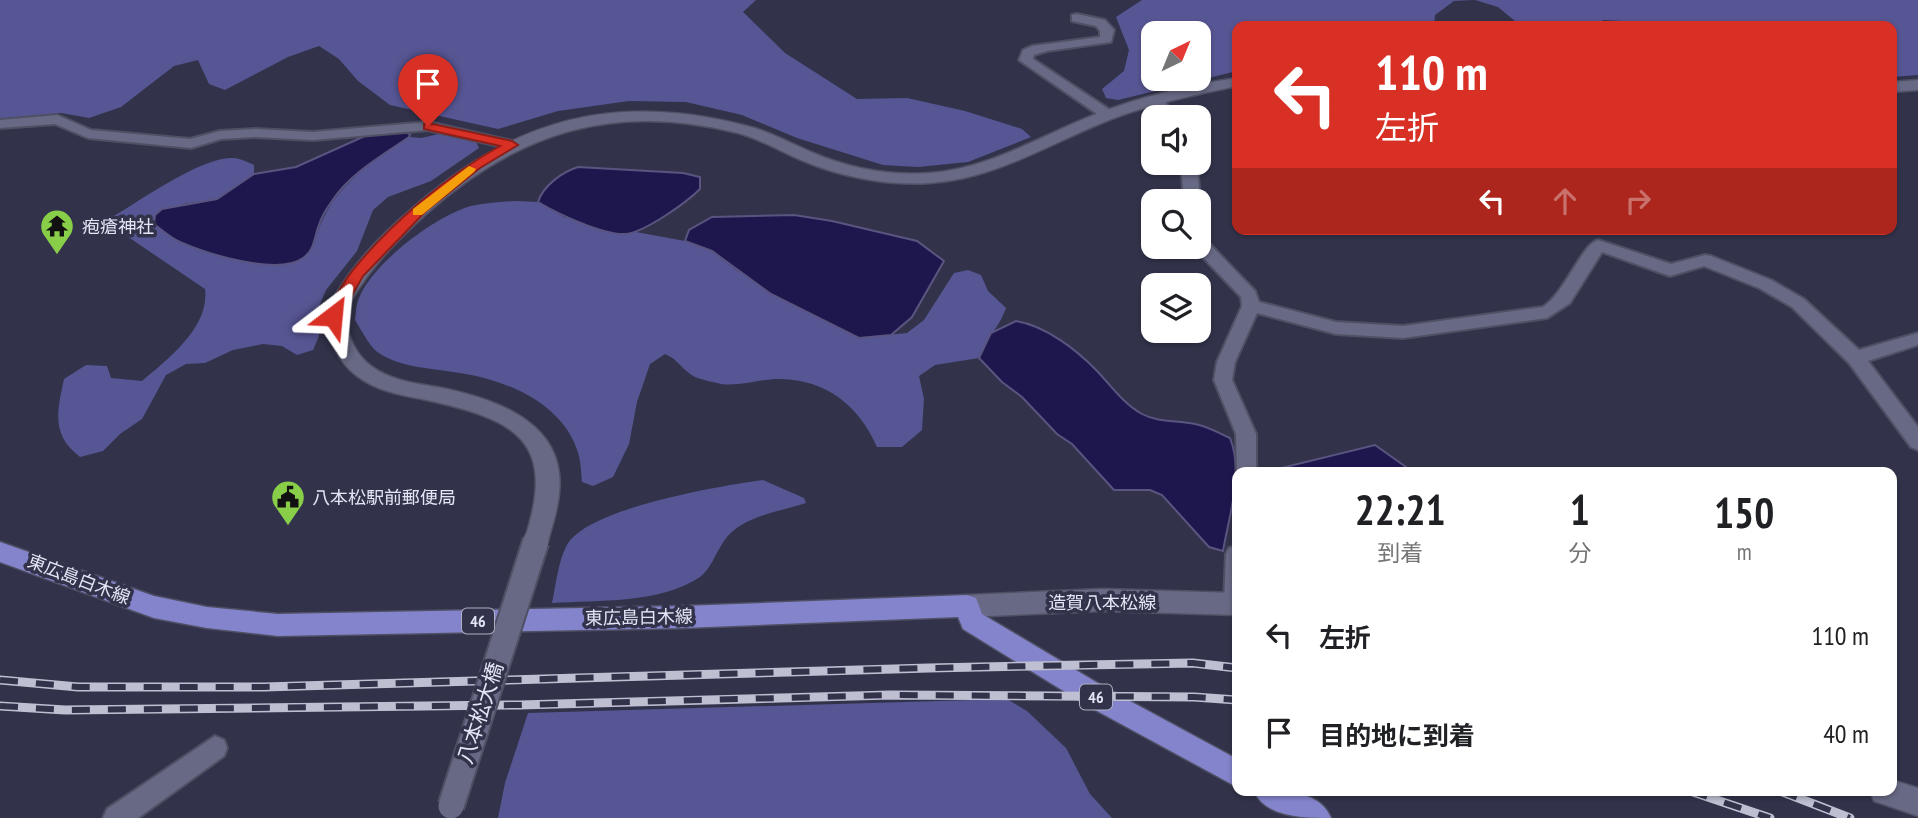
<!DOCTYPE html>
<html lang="ja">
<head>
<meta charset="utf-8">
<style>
  :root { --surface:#fff; --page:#f6f6f6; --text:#202124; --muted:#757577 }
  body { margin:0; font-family:"PT Sans Narrow","Noto Sans JP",sans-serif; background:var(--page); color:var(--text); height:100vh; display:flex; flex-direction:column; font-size:26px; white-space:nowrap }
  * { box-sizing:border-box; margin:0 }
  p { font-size:23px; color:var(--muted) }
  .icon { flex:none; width:38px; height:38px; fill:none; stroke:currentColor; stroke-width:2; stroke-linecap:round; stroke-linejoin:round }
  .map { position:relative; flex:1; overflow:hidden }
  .details { position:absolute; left:1232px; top:467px; width:665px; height:329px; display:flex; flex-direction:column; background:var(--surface); border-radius:14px; box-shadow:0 2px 5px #0004 }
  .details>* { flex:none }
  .top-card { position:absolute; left:1232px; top:21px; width:665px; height:214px; border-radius:14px; box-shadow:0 2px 5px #0004; background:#d93025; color:#fff; overflow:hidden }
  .needle { width:46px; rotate:43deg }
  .fabs { position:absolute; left:1141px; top:21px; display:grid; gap:14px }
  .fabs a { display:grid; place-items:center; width:70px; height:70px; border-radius:14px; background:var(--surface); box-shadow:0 2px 5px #0004; font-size:35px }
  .pin { position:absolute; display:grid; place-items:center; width:60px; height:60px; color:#fff; margin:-72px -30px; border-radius:50% 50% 50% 0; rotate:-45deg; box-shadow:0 0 7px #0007 }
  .pin .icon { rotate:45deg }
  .me { position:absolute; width:77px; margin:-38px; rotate:29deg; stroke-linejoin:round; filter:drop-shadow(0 0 5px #0008) }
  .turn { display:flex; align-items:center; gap:24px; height:147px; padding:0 28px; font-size:32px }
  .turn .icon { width:91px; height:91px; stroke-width:2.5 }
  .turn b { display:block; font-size:49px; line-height:60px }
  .lanes { display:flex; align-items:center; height:66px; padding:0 28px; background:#0003; justify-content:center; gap:35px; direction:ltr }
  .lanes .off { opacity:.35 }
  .eta { display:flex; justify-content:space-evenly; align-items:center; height:119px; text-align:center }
  .eta b { font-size:42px; font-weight:700; line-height:49px }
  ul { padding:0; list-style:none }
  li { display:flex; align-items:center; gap:21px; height:98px; padding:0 28px }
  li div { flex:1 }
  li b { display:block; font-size:26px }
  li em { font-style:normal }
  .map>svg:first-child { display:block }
  .forest { fill:#575694; fill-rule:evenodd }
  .water { fill:#1e174e; stroke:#595580; stroke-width:2 }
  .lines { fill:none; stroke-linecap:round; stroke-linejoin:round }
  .street-casing { stroke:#4f5064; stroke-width:4 }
  .secondary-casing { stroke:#4f5064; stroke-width:3 }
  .primary-casing { stroke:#4f5064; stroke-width:3 }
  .street { fill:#686984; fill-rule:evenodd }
  .secondary { fill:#686984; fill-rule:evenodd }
  .primary { fill:#8484cd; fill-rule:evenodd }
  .rail-casing { stroke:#bebfd1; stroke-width:9 }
  .rail { stroke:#32334b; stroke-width:6; stroke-dasharray:18; stroke-linecap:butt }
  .secondary-bridge-casing { stroke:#4f5064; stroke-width:29; stroke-linecap:butt }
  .secondary-bridge { stroke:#686984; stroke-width:25 }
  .route { fill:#d93025; stroke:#8d1f18; stroke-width:2 }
  .slow { fill:#f59e0b }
  .labels { text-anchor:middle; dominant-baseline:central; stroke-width:7; stroke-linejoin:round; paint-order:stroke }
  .shield { fill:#32334b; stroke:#afb0c2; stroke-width:2 }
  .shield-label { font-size:16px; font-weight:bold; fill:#e4e5f5 }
  .poi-label { font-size:18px; fill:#e4e5f5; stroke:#32334b; text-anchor:start }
  .street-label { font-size:18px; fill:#e4e5f5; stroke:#32334b }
  .near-street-label { font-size:21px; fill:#e4e5f5; stroke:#32334b }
</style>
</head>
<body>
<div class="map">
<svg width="1918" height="818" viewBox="0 0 1918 818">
  <rect width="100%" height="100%" fill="#32334b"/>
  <g class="forest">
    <polygon points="0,0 756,0 743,12 785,53 857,99 907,98 965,111 1022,129 1031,137 968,162 918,167 883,165 797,138 742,115 686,102 629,101 558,111 498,129 390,105 358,81 339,59 319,46 288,57 225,90 209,84 198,60 174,66 121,107 89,118 61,113 0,119"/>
    <path d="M 1142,0 L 1473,0 L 1454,1 L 1435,15 L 1434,26 L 1237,26 L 1237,71 L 1118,100 L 1106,98 L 1102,89 L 1124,71 L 1129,50 L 1116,17 ZM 1199,33 L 1199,79 L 1153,79 L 1153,33 Z"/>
    <polygon points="1475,0 1918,0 1918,75 1892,77 1892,26 1650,26 1640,22 1603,20 1599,26 1521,26 1498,7"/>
    <path d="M 439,134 L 476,142 L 479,148 L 431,181 L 388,197 L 373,210 L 357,251 L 326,290 L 317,311 L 319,336 L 313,350 L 297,355 L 282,346 L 263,344 L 233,350 L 205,363 L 186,364 L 166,375 L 142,419 L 120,434 L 103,451 L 80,457 C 51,435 57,412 64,379 L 86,365 L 107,366 L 111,378 L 142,381 C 168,359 210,327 205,289 L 109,224 L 114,216 C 143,199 201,157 233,158 C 240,158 247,162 254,165 L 254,174 L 217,199 L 183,204 L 178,242 L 224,257 L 256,263 L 314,245 C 327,190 365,167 409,137 L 421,138 Z"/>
    <path d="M 515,201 L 538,202 L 564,217 L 623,234 L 636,232 L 685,241 L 712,251 L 736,270 L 859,338 L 907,333 L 924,320 L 954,273 L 968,270 L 981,275 L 988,291 L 1006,308 C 999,328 986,338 979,358 L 935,365 L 919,376 L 924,399 L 922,430 L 902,447 L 877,447 C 859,406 827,380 781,379 C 762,378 740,387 721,384 C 714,382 702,380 695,377 C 683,371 678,359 665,354 L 650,364 L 637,402 L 629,444 L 613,477 L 593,486 L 582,482 C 581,473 581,464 579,456 C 565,402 502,378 453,372 C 428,368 397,367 376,351 C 368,344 361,329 355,320 C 356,313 356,304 359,298 C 373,263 435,216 471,206 C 485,203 500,202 515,201 Z"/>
    <path d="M 763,480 L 804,498 L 806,503 C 779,512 741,516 724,541 C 716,552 711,569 700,577 C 659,604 599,600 552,603 C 556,585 558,561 567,545 C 587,508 720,486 763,480 Z"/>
    <polygon points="1007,699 1027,711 1066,748 1090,794 1112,818 498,818 505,783 528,713"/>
  </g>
  <g class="water">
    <path d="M 376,131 L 403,131 L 410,134 L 409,137 C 383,155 349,174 332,201 C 327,208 321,217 319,225 C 314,237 315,250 303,258 C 278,276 207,254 180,242 C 171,238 162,230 154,224 L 155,215 L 162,209 L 217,199 L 254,174 L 296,167 Z"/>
    <path d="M 578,167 L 683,173 L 700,177 L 700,189 C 687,202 644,233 625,234 C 603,235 558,214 538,202 C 543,186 562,172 578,167 Z"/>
    <polygon points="794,215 832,221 917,241 944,261 912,317 891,335 859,338 771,294 712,251 685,241 689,230 712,217"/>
    <path d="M 1016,321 C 1046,326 1077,350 1098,372 C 1112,387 1124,404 1142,414 C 1159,423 1177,420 1195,424 C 1207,426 1219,433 1230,438 C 1244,473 1229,515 1223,551 L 1209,547 L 1162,495 L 1150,490 L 1114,490 L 1072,444 L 1057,434 L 1022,397 L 1002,382 L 979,358 L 991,333 Z"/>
    <polygon points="1375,445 1413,472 1273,472 1273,470"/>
  </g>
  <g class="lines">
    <g class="street-casing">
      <g id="street">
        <polygon points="1077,14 1105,20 1114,30 1111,42 1047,51 1034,55 1033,59 1113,112 1115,115 1113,118 1103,118 1019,60 1023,50 1032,46 1100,37 1100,31 1096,26 1072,21 1072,15"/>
        <polygon points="1157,97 1162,98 1176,117 1162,117 1150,101"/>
        <polygon points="57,115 91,130 190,139 220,131 255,129 313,132 428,122 517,142 519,145 512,149 428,130 313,140 255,137 221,139 191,148 88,138 55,124 0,128 0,120"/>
        <polygon points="1181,163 1197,163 1200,201 1199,203 1184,201"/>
        <path d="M 1199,238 L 1205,239 L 1255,291 L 1259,302 L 1336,322 L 1403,326 L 1543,307 C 1565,293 1582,244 1598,240 L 1671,264 L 1705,255 L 1711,256 L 1771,280 L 1804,299 L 1859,350 L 1918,333 L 1918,345 L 1868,361 L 1918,427 L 1918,450 L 1911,447 L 1849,363 L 1792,307 L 1759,288 L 1704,266 L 1670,276 L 1602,252 L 1570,303 L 1547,318 L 1403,338 L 1336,334 L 1257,313 L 1235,362 L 1232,380 L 1256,434 L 1256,472 L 1237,472 L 1237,475 L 1236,434 L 1214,380 L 1217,362 L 1242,306 L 1241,297 L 1193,247 L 1199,247 Z"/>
        <polygon points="1237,545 1237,613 1227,611 1224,604 1226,554 1229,548"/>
        <polygon points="215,736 224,740 227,748 224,756 138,818 103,818 107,809"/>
      </g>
    </g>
    <g class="secondary-casing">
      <g id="secondary">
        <path d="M 1237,78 L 1237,86 C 1194,95 1150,104 1109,120 C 1051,143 995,179 930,183 C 887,186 841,177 801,160 C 780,151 760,139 738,133 C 615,102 519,131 426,214 C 392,245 363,275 343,316 C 349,336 354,353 371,366 C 392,382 422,384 447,389 C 492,399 553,419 559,473 C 562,496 554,520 548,541 L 544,548 L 536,551 L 528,548 L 524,541 C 559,438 514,419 422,399 C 400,395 375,390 357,376 C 337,361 330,339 323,316 C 346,272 376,239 414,207 C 516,118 615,92 747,126 C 769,131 790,143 811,152 C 848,168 889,176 930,173 C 990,169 1043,134 1099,113 C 1143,96 1191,85 1237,78 Z"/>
        <polygon points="1918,80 1918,90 1892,92 1892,82"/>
        <polygon points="1102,589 1237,593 1237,615 1102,611 967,617 958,614 955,606 958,598 967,595"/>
        <polygon points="1892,780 1918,788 1918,816 1874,801 1870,791 1892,791"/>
      </g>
    </g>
    <g class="primary-casing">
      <g id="primary">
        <polygon points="0,542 154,596 207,607 278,614 684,606 967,595 976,598 982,614 1106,688 1237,759 1237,787 1088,706 963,629 958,617 684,628 278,636 207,628 154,618 0,562"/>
        <path d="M 1254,791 C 1281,791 1319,789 1331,818 C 1304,818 1266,818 1254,791 Z"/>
      </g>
    </g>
    <use href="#street" class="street"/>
    <use href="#secondary" class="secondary"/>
    <use href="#primary" class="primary"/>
    <g class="rail-casing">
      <g id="rail">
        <polyline points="0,680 78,687 264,687 929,668 1193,663 1237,668"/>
        <polyline points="0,706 65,710 519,705 890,695 1194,697 1237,700"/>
        <polyline points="1690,791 1770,818"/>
        <polyline points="1780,791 1850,818"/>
      </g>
    </g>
    <use href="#rail" class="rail"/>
    <g class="secondary-bridge-casing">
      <polyline id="secondary-bridge" points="451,806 536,541"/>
    </g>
    <use href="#secondary-bridge" class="secondary-bridge"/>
  </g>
  <path class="route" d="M 428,123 L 512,141 L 518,145 L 480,168 L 426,211 L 363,276 L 338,320 L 327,320 L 325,316 C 334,301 342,283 353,270 C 391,223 448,175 500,146 L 424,129 L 424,124 Z"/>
  <polygon class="slow" points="469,166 476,169 474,172 422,215 413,215 413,209"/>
  <defs>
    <g id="temple-pin" transform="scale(1.75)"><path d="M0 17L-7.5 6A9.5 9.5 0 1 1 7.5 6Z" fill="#89ce48" stroke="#32334b"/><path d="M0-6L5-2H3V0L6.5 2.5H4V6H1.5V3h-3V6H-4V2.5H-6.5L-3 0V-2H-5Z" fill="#111"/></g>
    <g id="civic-pin" transform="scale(1.75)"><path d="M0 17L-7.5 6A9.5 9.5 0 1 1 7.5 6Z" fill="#89ce48" stroke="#32334b"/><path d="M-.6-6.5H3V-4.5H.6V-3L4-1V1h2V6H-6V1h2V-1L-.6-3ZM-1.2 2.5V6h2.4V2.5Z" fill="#111"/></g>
  </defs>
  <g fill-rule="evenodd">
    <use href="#temple-pin" x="57" y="226"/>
    <use href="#civic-pin" x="288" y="497"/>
  </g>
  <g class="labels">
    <g class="shield">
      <rect x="462" y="608.5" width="32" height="25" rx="5"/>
      <rect x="1080" y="684.5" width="32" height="25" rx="5"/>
    </g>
    <g class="shield-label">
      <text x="478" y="621">46</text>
      <text x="1096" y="697">46</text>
    </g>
    <g class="poi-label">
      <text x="82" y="226">疱瘡神社</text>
      <text x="312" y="497">八本松駅前郵便局</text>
    </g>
    <g class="street-label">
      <text transform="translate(79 579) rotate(21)">東広島白木線</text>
      <text x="1102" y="602">造賀八本松線</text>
      <text transform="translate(639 617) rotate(-1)">東広島白木線</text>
    </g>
    <g class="near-street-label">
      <text transform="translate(480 713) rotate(-72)">八本松大橋</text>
    </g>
  </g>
</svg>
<div class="fabs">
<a><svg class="needle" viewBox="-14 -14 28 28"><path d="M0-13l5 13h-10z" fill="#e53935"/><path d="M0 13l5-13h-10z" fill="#757577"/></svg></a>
<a><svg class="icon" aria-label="sound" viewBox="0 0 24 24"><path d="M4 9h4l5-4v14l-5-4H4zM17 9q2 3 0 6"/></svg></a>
<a><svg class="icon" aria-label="search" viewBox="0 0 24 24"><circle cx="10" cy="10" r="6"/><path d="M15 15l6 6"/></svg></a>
<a><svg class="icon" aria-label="layers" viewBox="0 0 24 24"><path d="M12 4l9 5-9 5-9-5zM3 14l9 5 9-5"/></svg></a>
</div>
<div class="pin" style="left:428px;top:126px;background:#d93025"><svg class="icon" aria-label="arrive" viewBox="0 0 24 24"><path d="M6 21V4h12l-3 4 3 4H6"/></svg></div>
<svg class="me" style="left:333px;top:316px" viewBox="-20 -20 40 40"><path d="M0-17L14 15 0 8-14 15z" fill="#d93025" stroke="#fff" stroke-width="4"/></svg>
<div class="top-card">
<div class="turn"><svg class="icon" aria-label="left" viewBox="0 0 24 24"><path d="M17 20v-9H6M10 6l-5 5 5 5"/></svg><div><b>110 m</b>左折</div></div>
<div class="lanes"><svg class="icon" aria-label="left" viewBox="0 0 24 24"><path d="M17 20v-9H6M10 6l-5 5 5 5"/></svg><svg class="icon off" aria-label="ahead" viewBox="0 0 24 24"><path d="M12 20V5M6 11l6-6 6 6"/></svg><svg class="icon off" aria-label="right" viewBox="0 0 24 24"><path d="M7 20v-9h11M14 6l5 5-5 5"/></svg></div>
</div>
<section class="details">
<div class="eta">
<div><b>22:21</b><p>到着</p></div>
<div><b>1</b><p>分</p></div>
<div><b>150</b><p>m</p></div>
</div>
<ul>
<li><svg class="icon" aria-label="left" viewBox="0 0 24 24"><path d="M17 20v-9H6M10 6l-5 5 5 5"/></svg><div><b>左折</b></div><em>110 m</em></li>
<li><svg class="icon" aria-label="arrive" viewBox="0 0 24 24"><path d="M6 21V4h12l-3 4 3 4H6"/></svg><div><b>目的地に到着</b></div><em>40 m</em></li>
</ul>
</section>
</div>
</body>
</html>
